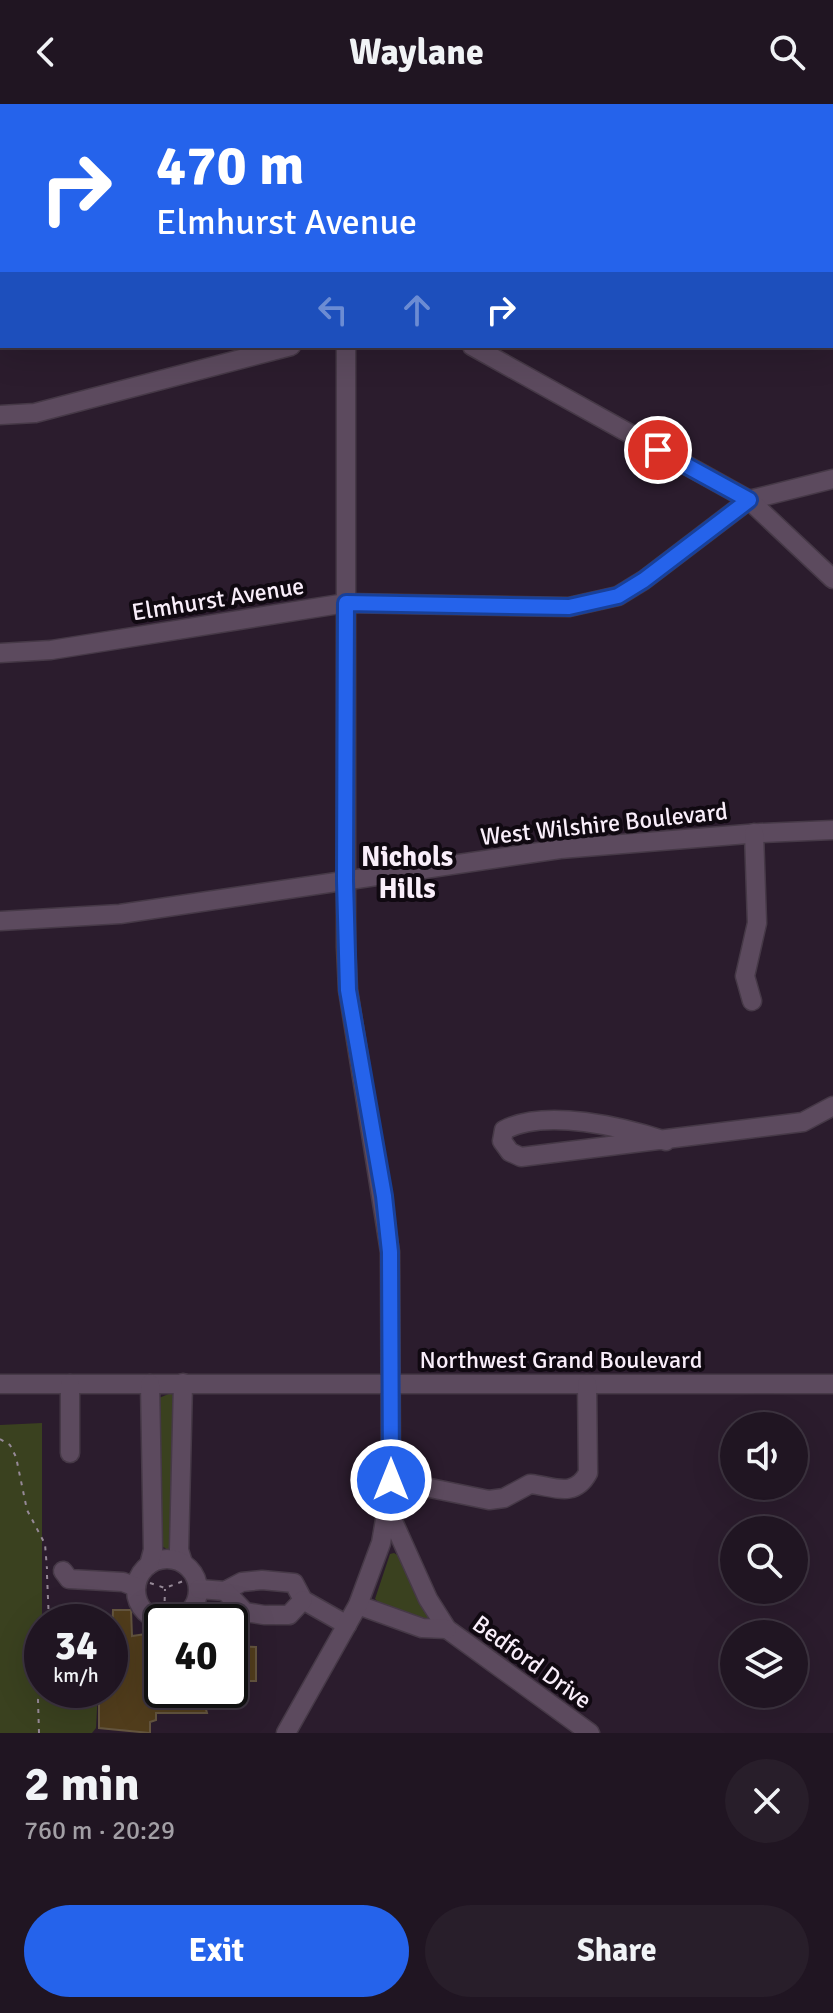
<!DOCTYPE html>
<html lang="en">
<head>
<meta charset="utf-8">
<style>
  :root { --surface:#201522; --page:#281e2a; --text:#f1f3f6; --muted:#a29fa5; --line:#3d3440; --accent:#2563eb }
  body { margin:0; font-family:Signika,sans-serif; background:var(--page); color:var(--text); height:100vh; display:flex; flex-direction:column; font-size:30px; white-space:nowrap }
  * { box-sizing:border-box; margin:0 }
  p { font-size:26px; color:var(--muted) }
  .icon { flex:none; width:44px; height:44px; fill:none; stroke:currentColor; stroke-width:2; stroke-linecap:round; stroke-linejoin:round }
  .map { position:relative; height:1629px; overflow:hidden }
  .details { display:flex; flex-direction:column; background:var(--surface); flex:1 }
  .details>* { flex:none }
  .banner { position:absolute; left:0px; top:0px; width:834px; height:244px; box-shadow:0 8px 32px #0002,0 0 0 2px var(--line); background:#2563eb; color:#fff; overflow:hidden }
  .fabs { position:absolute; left:720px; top:1308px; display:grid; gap:16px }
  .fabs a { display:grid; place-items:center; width:88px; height:88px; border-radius:50%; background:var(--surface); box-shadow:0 8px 32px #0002,0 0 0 2px var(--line); font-size:40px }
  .speed { position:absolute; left:24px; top:1500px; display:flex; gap:16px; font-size:40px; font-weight:700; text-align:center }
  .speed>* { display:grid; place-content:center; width:104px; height:104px; border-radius:50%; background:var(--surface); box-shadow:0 8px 32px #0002,0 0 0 2px var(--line); line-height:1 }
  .speed small { font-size:20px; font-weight:400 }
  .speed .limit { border:4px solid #111; border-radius:12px; background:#fff; color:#111 }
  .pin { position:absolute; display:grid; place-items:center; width:68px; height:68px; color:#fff; margin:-34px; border:4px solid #fff; border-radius:50%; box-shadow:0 2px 8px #0007 }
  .me { position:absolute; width:88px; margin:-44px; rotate:0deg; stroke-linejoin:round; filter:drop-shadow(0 0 6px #0008) }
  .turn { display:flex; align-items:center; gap:28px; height:168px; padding:0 24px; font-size:36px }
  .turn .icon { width:104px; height:104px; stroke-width:2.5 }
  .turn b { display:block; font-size:56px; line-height:68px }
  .lanes { display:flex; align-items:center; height:76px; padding:0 24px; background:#0003; justify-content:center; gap:40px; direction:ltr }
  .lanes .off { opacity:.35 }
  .round { display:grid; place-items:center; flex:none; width:84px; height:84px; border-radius:42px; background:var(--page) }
  .headline { display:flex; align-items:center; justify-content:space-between; height:136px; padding:0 24px }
  h1 { font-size:48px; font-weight:700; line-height:60px }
  .action { display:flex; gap:16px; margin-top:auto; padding:16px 24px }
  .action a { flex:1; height:92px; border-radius:48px; background:var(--accent); color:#fff; font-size:32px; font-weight:700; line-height:92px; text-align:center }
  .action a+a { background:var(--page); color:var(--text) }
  header { display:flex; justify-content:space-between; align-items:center; height:104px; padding:0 24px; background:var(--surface); font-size:36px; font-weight:700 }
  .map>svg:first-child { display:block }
  .green { fill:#3a411f }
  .building { fill:#513d1c; stroke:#64553f; stroke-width:2 }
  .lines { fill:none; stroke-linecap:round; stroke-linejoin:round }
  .minor-casing { stroke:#463947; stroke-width:21 }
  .path { stroke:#968997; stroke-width:2; stroke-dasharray:4 6; stroke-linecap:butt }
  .minor { stroke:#5c4a5e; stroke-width:18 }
  .route-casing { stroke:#184099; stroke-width:20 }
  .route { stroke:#2563eb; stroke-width:14 }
  .labels { text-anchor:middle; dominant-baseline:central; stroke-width:8; stroke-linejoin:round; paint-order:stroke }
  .street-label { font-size:24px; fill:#f9eefa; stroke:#100911 }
  .quarter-label { font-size:28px; font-weight:bold; fill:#f9eefa; stroke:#100911 }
</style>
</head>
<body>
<header><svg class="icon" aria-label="back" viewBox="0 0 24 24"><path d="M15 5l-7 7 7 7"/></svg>Waylane<svg class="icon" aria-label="search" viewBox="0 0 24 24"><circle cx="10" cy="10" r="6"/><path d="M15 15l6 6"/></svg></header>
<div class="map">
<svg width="833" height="1629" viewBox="0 0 833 1629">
  <rect width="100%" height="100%" fill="#2b1c2d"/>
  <g class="green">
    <polygon points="171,1289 174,1293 172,1445 168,1446 159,1440 159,1294"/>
    <polygon points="42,1319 42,1586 98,1586 96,1624 92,1629 0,1629 0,1321"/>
    <polygon points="394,1449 399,1452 430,1516 380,1499 375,1495 390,1450"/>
  </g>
  <g class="building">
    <polygon points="176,1503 175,1518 162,1518 162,1586 212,1586 214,1601 205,1602 207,1609 156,1609 156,1616 150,1618 150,1629 99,1624 99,1586 110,1586 113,1506 131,1506 132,1532 153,1529 153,1504"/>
    <polygon points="233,1542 256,1543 256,1577 243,1577 243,1590 230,1590"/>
  </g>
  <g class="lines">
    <g class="minor-casing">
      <g id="minor">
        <polyline points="426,0 446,2"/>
        <polyline points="297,2 304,0"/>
        <polyline points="346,2 346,0"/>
        <polyline points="0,72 2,72"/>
        <polyline points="472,242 749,396 833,375"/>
        <polyline points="0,311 35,309 291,242"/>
        <polyline points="0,549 51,546 346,499 569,503 618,492 644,476 749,396 833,475"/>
        <polyline points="0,817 120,810 560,745 760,729 833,726"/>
        <polyline points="752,897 745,872 757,819 754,729"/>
        <path d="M 666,1037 C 623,1023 546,1004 504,1026 L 502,1037 L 510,1048 L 521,1053 L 803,1018 L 833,1002"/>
        <polyline points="183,1279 179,1446 183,1459"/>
        <polyline points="0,1280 833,1280"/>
        <polyline points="70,1349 70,1280"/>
        <path d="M 391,1376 L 489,1396 L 504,1394 L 530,1380 C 553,1382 574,1395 588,1369 L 587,1280"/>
        <polyline points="388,1406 428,1495 447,1525 590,1629"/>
        <circle cx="167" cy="1486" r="31"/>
        <polyline points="149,1461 153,1446 150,1280"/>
        <polyline points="63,1467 69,1475 123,1478 136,1483"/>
        <polyline points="199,1485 225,1487 242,1478 262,1476 294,1479 303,1496 347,1521"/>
        <polyline points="225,1487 245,1508 264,1511 289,1511 303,1496"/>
        <polyline points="358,1501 422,1524 447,1525"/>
        <polyline points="286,1629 358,1501 381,1439 391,1381 390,1148 348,886 346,843 346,242"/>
      </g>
    </g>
    <g class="path">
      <polyline points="0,1335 10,1341 16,1353 27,1406 45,1440 47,1465"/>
      <polyline points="47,1471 49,1518"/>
      <polyline points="150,1479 165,1484 186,1476"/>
      <polyline points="164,1517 165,1485"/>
      <polyline points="39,1629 38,1596 42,1571"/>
    </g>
    <use href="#minor" class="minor"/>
  </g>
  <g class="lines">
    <g class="route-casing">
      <polyline id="route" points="391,1376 390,1148 384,1092 348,886 345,777 346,499 569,503 618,492 644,476 749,396 658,346"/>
    </g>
    <use href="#route" class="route"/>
  </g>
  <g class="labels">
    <g class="street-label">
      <text transform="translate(218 495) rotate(-9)">Elmhurst Avenue</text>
      <text transform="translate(604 720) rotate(-6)">West Wilshire Boulevard</text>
      <text x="561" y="1256">Northwest Grand Boulevard</text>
      <text transform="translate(532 1558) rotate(36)">Bedford Drive</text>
    </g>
    <g class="quarter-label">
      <text x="407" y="753">Nichols<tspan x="407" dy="32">Hills</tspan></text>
    </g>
  </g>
</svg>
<div class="fabs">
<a><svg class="icon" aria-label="sound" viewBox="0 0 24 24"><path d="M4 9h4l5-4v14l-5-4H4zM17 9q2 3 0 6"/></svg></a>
<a><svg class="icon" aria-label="search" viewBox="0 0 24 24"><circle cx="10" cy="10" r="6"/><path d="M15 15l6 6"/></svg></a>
<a><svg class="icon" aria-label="layers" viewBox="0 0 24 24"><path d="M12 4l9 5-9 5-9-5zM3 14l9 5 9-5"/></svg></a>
</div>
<div class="speed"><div>34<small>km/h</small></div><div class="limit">40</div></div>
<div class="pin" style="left:658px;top:346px;background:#d93025"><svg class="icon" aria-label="arrive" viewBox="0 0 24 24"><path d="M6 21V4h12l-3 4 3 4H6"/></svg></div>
<svg class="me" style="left:391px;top:1376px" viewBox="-20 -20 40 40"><circle r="17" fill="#2563eb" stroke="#fff" stroke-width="3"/><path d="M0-11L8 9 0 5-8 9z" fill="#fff"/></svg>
<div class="banner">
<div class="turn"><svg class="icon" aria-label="right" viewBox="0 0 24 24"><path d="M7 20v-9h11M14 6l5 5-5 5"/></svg><div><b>470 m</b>Elmhurst Avenue</div></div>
<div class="lanes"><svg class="icon off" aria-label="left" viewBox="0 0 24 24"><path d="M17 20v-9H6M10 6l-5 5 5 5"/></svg><svg class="icon off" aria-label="ahead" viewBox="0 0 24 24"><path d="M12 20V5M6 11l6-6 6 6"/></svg><svg class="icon" aria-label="right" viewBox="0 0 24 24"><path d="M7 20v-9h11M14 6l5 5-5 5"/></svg></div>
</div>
</div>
<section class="details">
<div class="headline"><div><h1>2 min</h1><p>760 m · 20:29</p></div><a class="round"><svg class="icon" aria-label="close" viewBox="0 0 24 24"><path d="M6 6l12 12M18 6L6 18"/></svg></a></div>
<div class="action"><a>Exit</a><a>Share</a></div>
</section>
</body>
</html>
